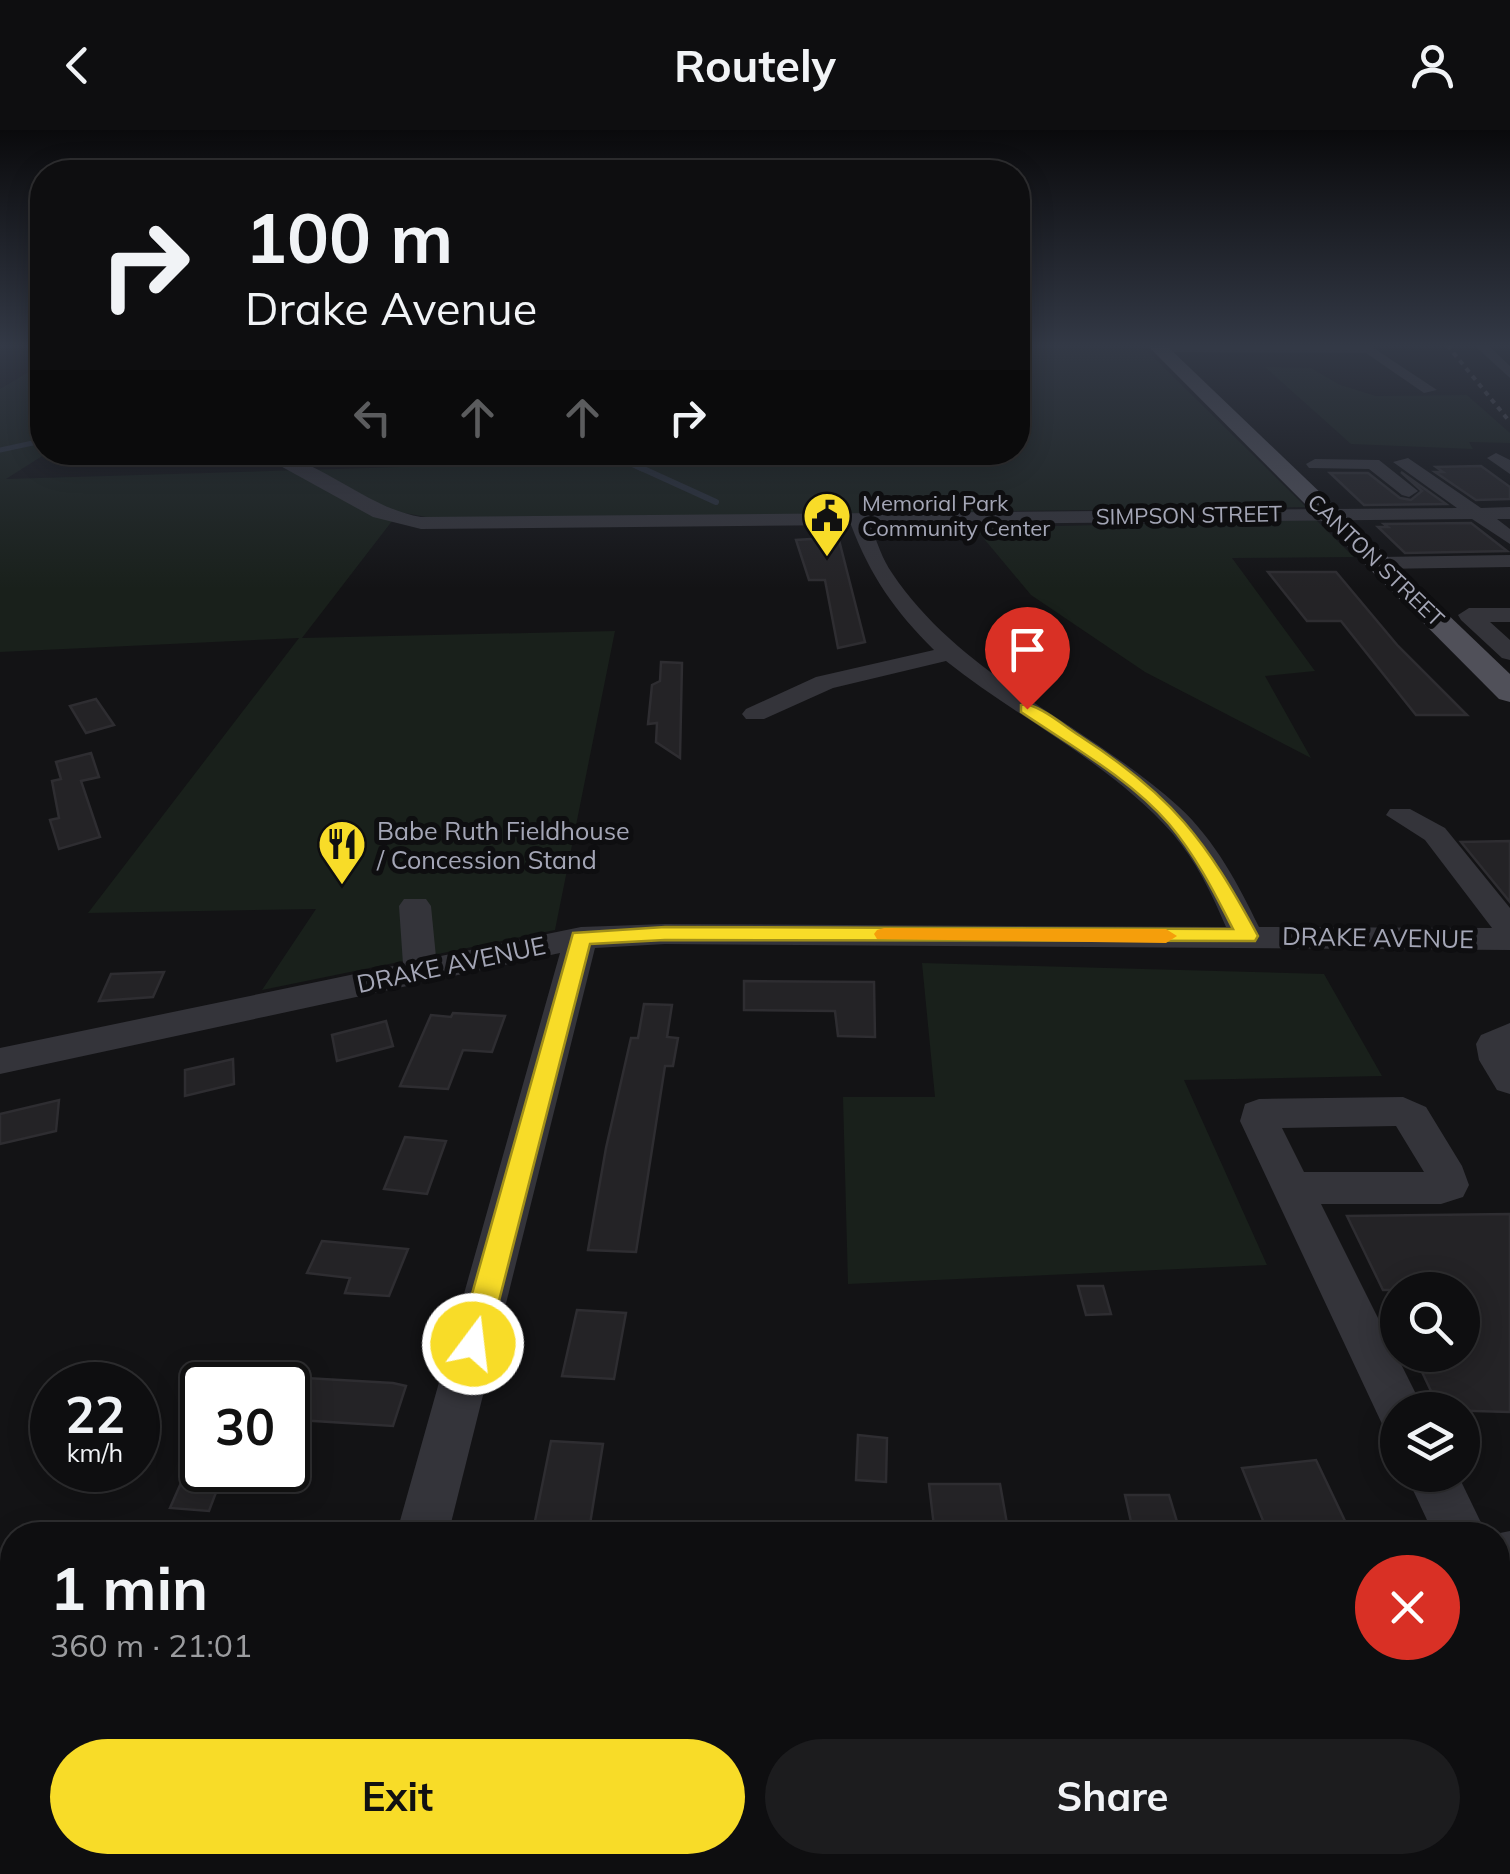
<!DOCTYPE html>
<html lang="en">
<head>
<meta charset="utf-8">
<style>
  :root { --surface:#0e0e10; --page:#1c1c1e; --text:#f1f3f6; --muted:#9b9c9f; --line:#2e2e30; --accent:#f8dc28 }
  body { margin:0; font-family:Mulish,sans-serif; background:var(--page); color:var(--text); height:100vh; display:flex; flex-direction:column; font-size:38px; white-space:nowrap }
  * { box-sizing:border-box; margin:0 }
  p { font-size:32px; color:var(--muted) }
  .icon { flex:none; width:55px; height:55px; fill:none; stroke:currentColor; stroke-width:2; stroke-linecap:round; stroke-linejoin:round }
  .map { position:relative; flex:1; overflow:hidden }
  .panel { position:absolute; left:0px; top:1392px; width:1510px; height:352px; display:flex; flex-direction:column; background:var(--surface); border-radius:40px 40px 0 0; box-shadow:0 5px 25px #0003,0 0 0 2px var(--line) }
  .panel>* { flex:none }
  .top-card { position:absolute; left:30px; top:30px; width:1000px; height:305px; border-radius:40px; box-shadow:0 5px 25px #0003,0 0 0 2px var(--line); background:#0e0e10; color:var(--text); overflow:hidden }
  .tools { position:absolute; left:1380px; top:1142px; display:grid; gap:20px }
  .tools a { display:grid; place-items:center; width:100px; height:100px; border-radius:50%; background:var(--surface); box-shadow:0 5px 25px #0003,0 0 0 2px var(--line); font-size:50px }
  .speed { position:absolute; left:30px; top:1232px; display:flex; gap:20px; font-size:50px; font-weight:700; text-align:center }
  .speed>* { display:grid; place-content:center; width:130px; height:130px; border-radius:50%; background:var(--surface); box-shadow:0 5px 25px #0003,0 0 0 2px var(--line); line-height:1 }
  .speed small { font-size:25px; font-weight:400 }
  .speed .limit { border:5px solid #111; border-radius:15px; background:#fff; color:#111 }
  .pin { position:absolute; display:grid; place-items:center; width:85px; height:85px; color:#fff; margin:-102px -42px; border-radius:50% 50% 50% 0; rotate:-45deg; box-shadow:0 0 10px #0007 }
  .pin .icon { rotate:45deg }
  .me { position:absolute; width:110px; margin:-55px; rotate:15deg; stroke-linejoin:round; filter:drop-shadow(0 0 8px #0008) }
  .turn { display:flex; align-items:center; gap:35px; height:210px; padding:0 50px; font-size:45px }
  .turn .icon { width:130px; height:130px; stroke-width:2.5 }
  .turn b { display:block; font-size:70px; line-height:85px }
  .lanes { display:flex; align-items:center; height:95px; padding:0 50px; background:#0003; justify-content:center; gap:50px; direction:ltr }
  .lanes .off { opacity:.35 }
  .round { display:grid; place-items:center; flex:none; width:105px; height:105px; border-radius:52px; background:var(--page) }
  .summary { display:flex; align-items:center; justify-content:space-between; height:170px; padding:0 50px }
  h1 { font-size:60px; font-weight:700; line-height:75px }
  .primary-button { display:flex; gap:20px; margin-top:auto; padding:20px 50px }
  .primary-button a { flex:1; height:115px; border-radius:60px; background:var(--accent); color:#111; font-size:40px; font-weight:700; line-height:115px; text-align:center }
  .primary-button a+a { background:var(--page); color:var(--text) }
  header { display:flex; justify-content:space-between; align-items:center; height:130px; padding:0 50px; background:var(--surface); font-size:45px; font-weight:700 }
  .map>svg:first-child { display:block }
  .green { fill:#19201b }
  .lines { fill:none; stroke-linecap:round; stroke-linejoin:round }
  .stream-far1 { stroke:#292f39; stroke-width:5 }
  .stream { stroke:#292f39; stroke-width:6 }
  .building { fill:#242326; stroke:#2e2d31; stroke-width:2.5 }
  .minor { fill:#34343a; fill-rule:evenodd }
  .major { fill:#505059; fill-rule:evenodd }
  .rail { stroke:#47474f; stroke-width:4; stroke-dasharray:5 5; stroke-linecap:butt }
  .route { fill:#f8dc28; stroke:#a18f1a; stroke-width:2.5 }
  .slow { fill:#f59e0b }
  .labels { text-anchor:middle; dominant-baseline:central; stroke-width:10; stroke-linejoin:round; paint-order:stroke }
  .far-poi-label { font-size:22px; fill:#a4a6b6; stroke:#0e0e10; text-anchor:start }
  .far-street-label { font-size:22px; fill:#a4a6b6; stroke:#0e0e10 }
  .poi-label { font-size:25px; fill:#a4a6b6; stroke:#0e0e10; text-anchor:start }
  .street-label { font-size:25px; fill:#a4a6b6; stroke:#0e0e10 }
</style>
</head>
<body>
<header><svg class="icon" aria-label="back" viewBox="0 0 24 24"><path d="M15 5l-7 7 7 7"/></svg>Routely<svg class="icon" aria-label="person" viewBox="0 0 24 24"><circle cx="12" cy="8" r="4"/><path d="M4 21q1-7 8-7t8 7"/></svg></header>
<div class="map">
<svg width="1510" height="1744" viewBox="0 0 1510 1744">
  <rect width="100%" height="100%" fill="#131315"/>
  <g class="green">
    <polygon points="1018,215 1141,215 1306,377 437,389 399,382 302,508 615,501 555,800 262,860 316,779 88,783 299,508 0,522 0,259 42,234 42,322 47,323 6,349 434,336 445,322 1018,322"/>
    <polygon points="1265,237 1311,238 1340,255 1376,266 1467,265 1510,303 1510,313 1469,312 1473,319 1351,314"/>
    <polygon points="1316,390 1354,427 1232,428 1315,541 1265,546 1311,628 1145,542 1031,465 975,398"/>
    <polygon points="922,833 1324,844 1382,946 1184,950 1267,1135 848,1154 843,967 935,967"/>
  </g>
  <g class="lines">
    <g class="stream-far1">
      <polyline points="0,320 42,311"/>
      <polyline points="605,322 642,339"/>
    </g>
    <polyline class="stream" points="637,336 716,372"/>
  </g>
  <g class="building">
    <polygon points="1481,336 1510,357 1510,369 1476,370 1435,342 1443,342 1436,337"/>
    <polygon points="1401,342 1446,374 1364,375 1330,343 1368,343 1400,368 1411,370 1422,361"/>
    <polygon points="1471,393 1507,421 1405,423 1378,397 1388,397 1384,394"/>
    <polygon points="828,408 839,410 865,512 838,518 825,450 809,450 796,410"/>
    <polygon points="1268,442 1336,442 1398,516 1467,585 1416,585 1341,491 1307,491"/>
    <polygon points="661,532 682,533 680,628 656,612 657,593 648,594 652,555 660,551"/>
    <polygon points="96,569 114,595 86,603 70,576"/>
    <polygon points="91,623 99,647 81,651 100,707 59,719 50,690 59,688 52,651 61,649 56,632"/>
    <polygon points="1510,711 1510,772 1461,712"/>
    <polygon points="164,842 153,867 99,871 111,844"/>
    <polygon points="744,851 874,852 875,907 838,906 835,881 744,880"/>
    <polygon points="644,874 672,875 667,907 678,908 673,936 665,936 636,1122 588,1120 606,1018 631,908 638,908"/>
    <polygon points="453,883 505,886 492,922 463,920 448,959 400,956 431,885 451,887"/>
    <polygon points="386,891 393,916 337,931 332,905"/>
    <polygon points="233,929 234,954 185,966 185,940"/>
    <polygon points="59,970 56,1001 0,1014 0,984"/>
    <polygon points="405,1007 446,1011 427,1064 384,1059"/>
    <polygon points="1510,1084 1510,1282 1440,1280 1414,1225 1462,1225 1462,1160 1383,1160 1347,1086"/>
    <polygon points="322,1111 408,1119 389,1166 345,1163 350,1148 307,1143"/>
    <polygon points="1078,1156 1103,1156 1111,1184 1086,1185"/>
    <polygon points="577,1180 626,1183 614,1249 562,1246"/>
    <polygon points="288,1247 393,1253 406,1256 393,1296 299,1290 302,1280 288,1279"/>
    <polygon points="858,1305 887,1308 886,1352 856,1350"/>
    <polygon points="551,1311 603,1314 590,1394 535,1391"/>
    <polygon points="1316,1330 1345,1391 1266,1398 1242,1338"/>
    <polygon points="184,1346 221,1349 209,1381 170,1378"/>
    <polygon points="929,1354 1000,1354 1009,1405 935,1405"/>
    <polygon points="1125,1365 1169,1365 1181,1405 1134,1405"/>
  </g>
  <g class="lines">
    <g class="minor">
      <polygon points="1161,215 1369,215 1437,260 1424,263 1366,223 1156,222 1154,219"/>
      <polygon points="1474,215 1488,215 1510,236 1510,248"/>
      <path d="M 255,322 C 316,322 361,377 421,387 L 1457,378 L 1393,332 L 1408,328 L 1481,378 L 1510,377 L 1510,389 L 1497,389 L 1510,399 L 1510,414 L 1472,389 L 870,395 C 877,411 882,429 892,443 C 963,549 1088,594 1179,677 C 1215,710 1238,754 1259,797 L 1492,798 L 1425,710 L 1386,685 L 1390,679 L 1410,679 L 1445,698 L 1510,778 L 1510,820 L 665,814 L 595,818 L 448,1405 L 396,1405 L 560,823 L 0,944 L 0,918 L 403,834 L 399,776 L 404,769 L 426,769 L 431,776 L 436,827 L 581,797 L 665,794 L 1226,797 C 1212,764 1196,731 1173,704 C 1111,633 1019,589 946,531 L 833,558 L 764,589 L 746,589 L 742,584 L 746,579 L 816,547 L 934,520 C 894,480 871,447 851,395 L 421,399 L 373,387 Z"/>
      <polygon points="1496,323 1510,330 1510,344 1487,328"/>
      <polygon points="1315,329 1379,330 1418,361 1409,367 1402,365 1369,339 1309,338 1306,334"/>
      <polygon points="1510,425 1510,437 1379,439 1369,433 1379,427"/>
      <polygon points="1469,478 1510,478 1510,492 1490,492 1510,510 1510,530 1502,528 1461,490 1458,485"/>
      <polygon points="1510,893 1510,964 1497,960 1479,930 1476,914 1481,905"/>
      <path d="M 1403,967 L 1426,977 L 1462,1036 L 1469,1055 L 1463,1067 L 1441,1074 L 1321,1074 L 1424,1280 L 1398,1280 L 1398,1302 L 1383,1296 L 1240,991 L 1245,974 L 1259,969 ZM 1396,996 L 1424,1042 L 1304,1042 L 1282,998 Z"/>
      <polygon points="1406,1345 1458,1345 1487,1405 1434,1405"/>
      <polygon points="1510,1401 1510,1453 1498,1454 1498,1405 1490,1405"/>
      <rect x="1498" y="1498" width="12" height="56"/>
      <polygon points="301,1732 364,1732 362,1744 298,1744"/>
      <polygon points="1218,1732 1281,1732 1284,1744 1220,1744"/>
    </g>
    <polygon class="major" points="1147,215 1166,215 1510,544 1510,572 1499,569"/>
    <polyline class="rail" points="1447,215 1510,292"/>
  </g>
  <linearGradient id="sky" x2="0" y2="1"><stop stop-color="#0a0a0c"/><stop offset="0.47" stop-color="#333946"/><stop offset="1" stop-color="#333946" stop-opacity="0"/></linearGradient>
  <rect width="1510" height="459" fill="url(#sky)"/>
  <path class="route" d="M 1027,574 C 1046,580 1063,595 1080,606 C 1173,666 1206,710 1258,806 L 1255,811 L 665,810 L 590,814 L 488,1214 L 484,1223 L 473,1227 L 463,1223 L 458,1214 L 573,803 L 665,797 L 1233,799 C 1214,762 1196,726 1169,694 C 1129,648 1071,616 1021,582 L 1021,575 Z"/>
  <polygon class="slow" points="884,798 1166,799 1177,806 1166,813 877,809 874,804 877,800"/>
  <defs>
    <g id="civic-pin" transform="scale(2.5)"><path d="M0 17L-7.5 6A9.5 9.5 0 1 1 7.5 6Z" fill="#f8dc28" stroke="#0e0e10"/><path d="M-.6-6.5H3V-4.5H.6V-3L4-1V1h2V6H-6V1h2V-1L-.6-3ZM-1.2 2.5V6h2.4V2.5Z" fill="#111"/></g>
    <g id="restaurant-pin" transform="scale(2.5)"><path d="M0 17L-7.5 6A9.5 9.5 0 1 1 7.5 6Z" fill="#f8dc28" stroke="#0e0e10"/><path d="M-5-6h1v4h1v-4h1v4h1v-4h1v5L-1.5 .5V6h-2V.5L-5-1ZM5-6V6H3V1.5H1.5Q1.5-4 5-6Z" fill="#111"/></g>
  </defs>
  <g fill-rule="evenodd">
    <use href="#civic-pin" x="827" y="386"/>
    <use href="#restaurant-pin" x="342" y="714"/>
  </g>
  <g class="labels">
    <g class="far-poi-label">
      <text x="862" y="373">Memorial Park<tspan x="862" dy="25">Community Center</tspan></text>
    </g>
    <g class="far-street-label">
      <text transform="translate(1189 385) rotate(-1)">SIMPSON STREET</text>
      <text transform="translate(1376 430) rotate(44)">CANTON STREET</text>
    </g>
    <g class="poi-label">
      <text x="377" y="700">Babe Ruth Fieldhouse<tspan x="377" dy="29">/ Concession Stand</tspan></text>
    </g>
    <g class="street-label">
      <text transform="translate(1378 807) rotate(1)">DRAKE AVENUE</text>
      <text transform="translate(451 834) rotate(-12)">DRAKE AVENUE</text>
    </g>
  </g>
</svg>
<div class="tools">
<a><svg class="icon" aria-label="search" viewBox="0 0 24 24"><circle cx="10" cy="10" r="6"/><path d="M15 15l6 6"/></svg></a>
<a><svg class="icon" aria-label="layers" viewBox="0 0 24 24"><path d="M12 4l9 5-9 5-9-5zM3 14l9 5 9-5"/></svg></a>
</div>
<div class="speed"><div>22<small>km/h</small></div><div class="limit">30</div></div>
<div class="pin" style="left:1027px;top:579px;background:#d93025"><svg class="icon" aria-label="arrive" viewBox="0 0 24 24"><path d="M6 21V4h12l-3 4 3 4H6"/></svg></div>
<svg class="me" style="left:473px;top:1214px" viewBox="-20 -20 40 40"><circle r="17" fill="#f8dc28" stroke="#fff" stroke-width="3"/><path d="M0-11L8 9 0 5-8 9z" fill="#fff"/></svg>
<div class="top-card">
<div class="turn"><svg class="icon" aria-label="right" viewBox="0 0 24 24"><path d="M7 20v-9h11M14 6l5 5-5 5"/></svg><div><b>100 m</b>Drake Avenue</div></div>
<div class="lanes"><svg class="icon off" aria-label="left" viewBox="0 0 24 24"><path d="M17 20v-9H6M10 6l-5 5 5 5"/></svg><svg class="icon off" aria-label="ahead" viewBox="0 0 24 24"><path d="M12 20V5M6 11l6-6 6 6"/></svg><svg class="icon off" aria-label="ahead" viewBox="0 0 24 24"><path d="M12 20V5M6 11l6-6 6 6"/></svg><svg class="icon" aria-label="right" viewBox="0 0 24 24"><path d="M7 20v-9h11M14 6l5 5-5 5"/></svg></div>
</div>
<section class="panel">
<div class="summary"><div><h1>1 min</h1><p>360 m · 21:01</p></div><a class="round" style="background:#d93025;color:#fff"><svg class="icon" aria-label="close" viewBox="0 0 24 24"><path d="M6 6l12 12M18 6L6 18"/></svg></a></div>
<div class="primary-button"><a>Exit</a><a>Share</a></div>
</section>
</div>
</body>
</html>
